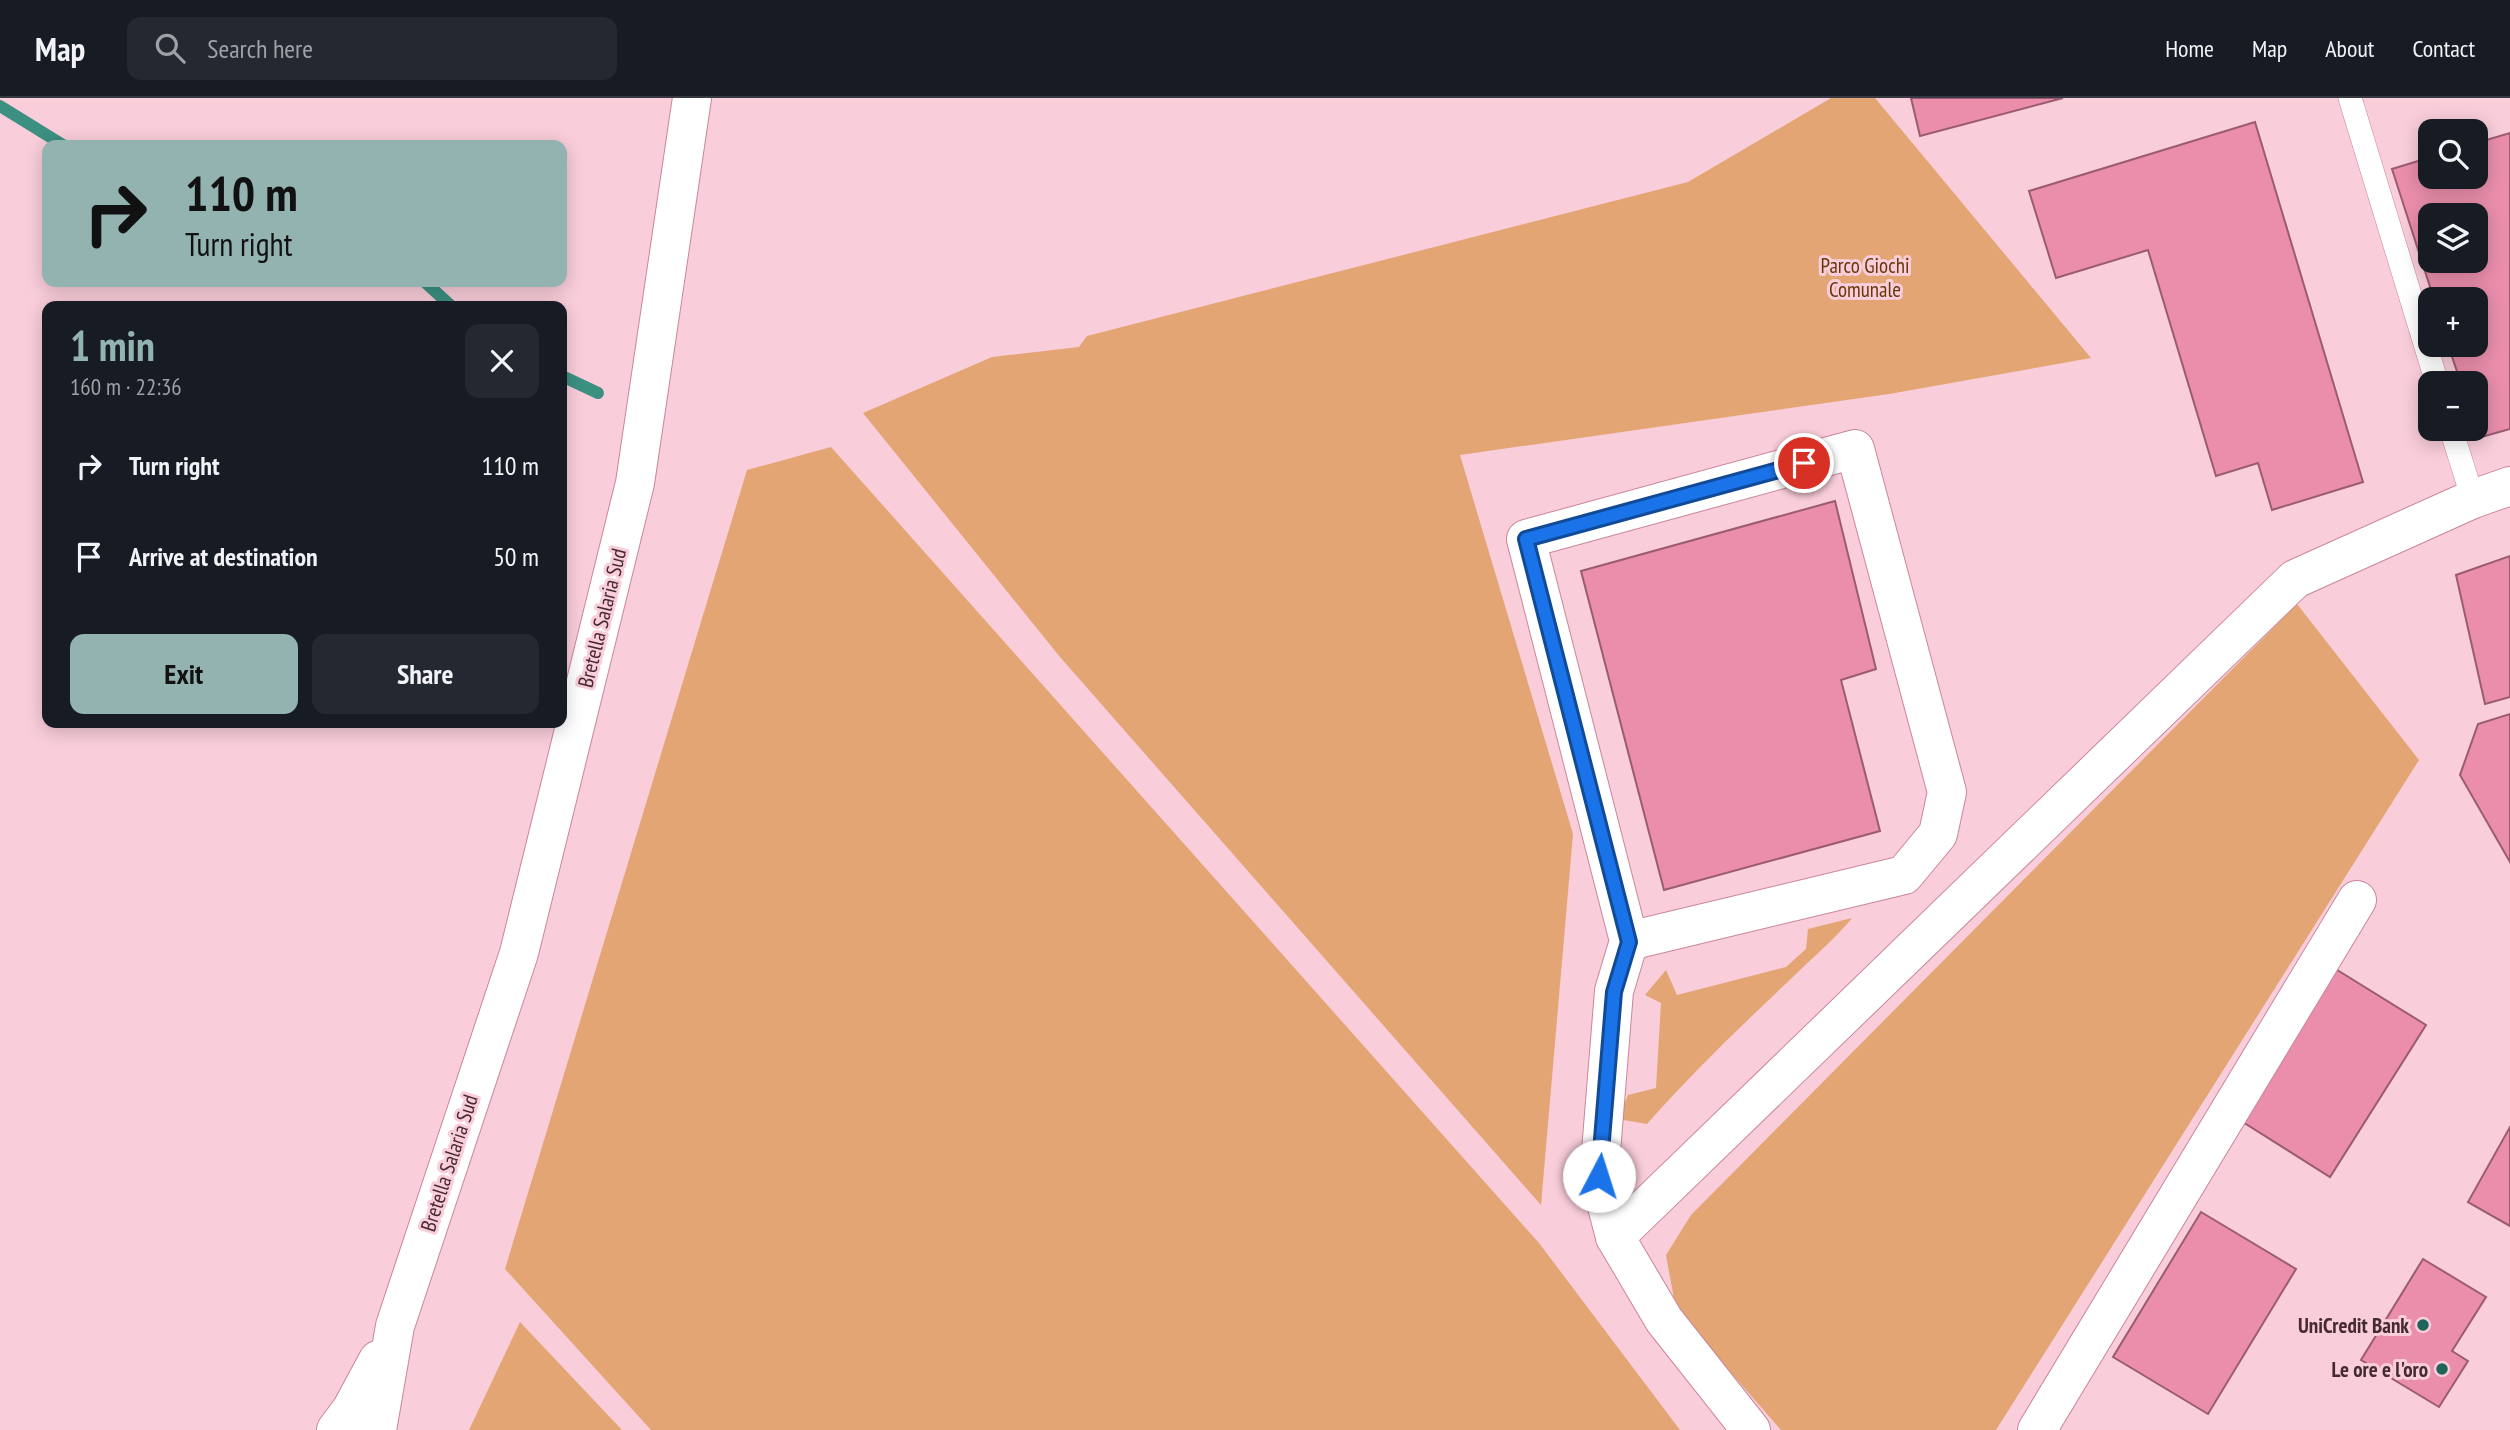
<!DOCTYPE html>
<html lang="en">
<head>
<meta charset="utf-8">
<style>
  :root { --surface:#171b24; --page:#242831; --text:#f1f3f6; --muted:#9ea1a6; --line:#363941; --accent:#92b3af }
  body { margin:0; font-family:"PT Sans Narrow",sans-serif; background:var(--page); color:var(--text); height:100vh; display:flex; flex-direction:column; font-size:26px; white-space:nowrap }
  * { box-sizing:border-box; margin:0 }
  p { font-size:23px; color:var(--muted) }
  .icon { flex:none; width:38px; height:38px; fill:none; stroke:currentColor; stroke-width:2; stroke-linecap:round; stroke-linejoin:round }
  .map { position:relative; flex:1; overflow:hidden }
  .details { position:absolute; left:42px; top:203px; width:525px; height:427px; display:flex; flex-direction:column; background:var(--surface); border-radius:14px; box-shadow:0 4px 18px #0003 }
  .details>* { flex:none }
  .top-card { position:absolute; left:42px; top:42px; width:525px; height:147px; border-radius:14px; box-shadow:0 4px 18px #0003; background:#92b3af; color:#111; overflow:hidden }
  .controls { position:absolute; left:2418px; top:21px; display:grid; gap:14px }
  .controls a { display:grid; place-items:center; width:70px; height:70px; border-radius:14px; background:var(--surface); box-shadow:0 4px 18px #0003; font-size:35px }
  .pin { position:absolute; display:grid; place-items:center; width:60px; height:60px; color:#fff; margin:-30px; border:4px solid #fff; border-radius:50%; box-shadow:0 2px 7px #0007 }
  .me { position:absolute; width:77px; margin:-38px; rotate:5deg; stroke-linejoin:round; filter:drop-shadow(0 0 5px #0008) }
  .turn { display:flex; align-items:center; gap:24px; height:147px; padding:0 28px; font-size:32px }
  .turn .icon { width:91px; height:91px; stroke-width:2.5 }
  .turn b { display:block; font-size:49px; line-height:60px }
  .round { display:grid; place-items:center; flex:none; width:74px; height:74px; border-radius:14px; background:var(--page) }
  .overview { display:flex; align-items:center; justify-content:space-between; height:119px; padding:0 28px }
  h1 { font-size:42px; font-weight:700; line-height:52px; color:var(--accent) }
  .cta { display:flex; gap:14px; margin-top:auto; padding:14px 28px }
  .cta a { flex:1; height:80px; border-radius:14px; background:var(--accent); color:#111; font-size:28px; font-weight:700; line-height:80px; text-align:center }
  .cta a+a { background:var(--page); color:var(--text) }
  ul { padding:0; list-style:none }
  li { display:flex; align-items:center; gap:21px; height:91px; padding:0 28px }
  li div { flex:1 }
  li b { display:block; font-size:26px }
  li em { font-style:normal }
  header { display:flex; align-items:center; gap:42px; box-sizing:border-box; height:98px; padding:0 35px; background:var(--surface); border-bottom:2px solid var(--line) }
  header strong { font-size:33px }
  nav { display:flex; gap:38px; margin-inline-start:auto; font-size:24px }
  .search { width:490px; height:63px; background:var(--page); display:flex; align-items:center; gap:18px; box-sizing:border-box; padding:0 24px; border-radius:14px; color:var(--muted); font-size:26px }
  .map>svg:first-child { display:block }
  .green { fill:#e4a574 }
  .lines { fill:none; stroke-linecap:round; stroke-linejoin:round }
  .stream { stroke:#3b9082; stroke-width:12 }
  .building { fill:#ea8eac; stroke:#9b5b70; stroke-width:2; fill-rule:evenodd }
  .lane-casing { stroke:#ca869b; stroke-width:24 }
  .street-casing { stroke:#ca869b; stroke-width:40 }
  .primary-casing { stroke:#ca869b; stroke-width:40 }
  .lane { stroke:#fff; stroke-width:23 }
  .street { stroke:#fff; stroke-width:38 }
  .primary { stroke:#fff; stroke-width:38 }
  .route-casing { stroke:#114b97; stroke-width:18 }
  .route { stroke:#1a73e8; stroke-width:12 }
  .poi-dot { fill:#1f6559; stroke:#f9cdda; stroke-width:2.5 }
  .labels { text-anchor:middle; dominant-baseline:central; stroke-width:6; stroke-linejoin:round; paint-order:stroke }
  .park-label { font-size:21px; fill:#673807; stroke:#f9cdda }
  .street-label { font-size:21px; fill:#452a32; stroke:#f9cdda }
  .poi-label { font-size:21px; font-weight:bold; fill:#452a32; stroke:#f9cdda; text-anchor:end }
</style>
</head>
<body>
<header>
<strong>Map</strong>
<div class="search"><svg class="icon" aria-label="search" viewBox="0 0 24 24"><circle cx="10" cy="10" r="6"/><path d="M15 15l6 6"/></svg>Search here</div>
<nav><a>Home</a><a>Map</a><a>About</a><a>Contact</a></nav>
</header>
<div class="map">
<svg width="2510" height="1332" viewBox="0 0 2510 1332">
  <rect width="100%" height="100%" fill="#f9cdda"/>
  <g class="green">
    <polygon points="1831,0 1875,0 2091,260 1889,296 1460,357 1573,736 1541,1107 1060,559 863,315 992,259 1079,249 1087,238 1688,84"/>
    <polygon points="831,349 1539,1145 1680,1332 651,1332 505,1171 747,372"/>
    <polygon points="2297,506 2419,662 1996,1332 1781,1332 1676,1212 1666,1157 1691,1117"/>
    <path d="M 1852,820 C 1835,841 1814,858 1795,877 C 1744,925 1693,974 1647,1026 L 1618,1021 L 1628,997 L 1656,990 L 1661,905 L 1645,897 L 1666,872 L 1677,897 L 1786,869 L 1806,851 L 1808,831 Z"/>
    <polygon points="520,1224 622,1332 469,1332"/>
  </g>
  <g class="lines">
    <g class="stream">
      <polyline points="0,8 63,47"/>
      <polyline points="425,184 451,208"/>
      <polyline points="562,278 598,295"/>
    </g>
  </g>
  <g class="building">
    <polygon points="1911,0 2063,0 1920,38"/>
    <polygon points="2255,24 2363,384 2272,412 2258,365 2216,378 2148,152 2056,180 2029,93"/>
    <path d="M 2510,35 L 2510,331 L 2478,340 L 2475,331 L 2476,285 L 2461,285 L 2448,247 L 2476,247 L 2476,201 L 2434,201 L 2392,71 L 2431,59 L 2431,79 L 2476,79 L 2476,45 ZM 2431,117 L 2476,117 L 2476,163 L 2431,163 Z"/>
    <polygon points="1835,403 1876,571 1841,582 1880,733 1664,792 1581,473"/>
    <polygon points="2510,458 2510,599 2485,606 2456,477"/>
    <polygon points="2510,616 2510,764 2460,677 2478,626"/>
    <polygon points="2334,870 2426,927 2330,1079 2238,1021"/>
    <polygon points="2510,1029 2510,1128 2468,1104"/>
    <polygon points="2201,1114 2296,1171 2208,1316 2113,1259"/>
    <polygon points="2423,1161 2486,1199 2452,1253 2468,1263 2439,1309 2361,1262"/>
  </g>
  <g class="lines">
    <g class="lane-casing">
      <g id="lane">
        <polyline points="2350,0 2437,285"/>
        <polyline points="2451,331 2473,401"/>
      </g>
    </g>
    <g class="street-casing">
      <g id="street">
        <polyline points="1615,1139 1599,1078 1614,893 1629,843 1904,777 1938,736 1947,694 1855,351 1526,441 1629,843"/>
        <polyline points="1751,1332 1664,1222 1615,1139 2295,481 2473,401 2510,388"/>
        <polyline points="2037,1332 2357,802"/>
      </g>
    </g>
    <g class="primary-casing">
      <g id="primary">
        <polyline points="336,1332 351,1312 378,1262"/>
        <polyline points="377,1332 395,1228 519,855 635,385 692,0"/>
      </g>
    </g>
    <use href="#lane" class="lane"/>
    <use href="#street" class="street"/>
    <use href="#primary" class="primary"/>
  </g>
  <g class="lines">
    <g class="route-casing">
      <polyline id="route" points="1599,1078 1614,894 1629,844 1526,441 1804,365"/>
    </g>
    <use href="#route" class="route"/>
  </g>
  <g class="poi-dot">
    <circle cx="2423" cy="1227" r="7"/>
    <circle cx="2442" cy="1271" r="7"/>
  </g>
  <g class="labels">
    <g class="park-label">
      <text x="1865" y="167">Parco Giochi<tspan x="1865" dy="24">Comunale</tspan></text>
    </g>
    <g class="street-label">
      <text transform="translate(602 520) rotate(-76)">Bretella Salaria Sud</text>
      <text transform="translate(449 1065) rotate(-72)">Bretella Salaria Sud</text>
    </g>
    <g class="poi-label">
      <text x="2409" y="1227">UniCredit Bank</text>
      <text x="2428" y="1271">Le ore e l'oro</text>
    </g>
  </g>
</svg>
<div class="controls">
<a><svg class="icon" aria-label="search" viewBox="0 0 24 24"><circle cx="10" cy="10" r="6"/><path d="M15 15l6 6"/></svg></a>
<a><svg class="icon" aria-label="layers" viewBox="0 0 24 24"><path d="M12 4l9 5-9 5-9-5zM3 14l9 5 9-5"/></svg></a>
<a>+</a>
<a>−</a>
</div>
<div class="pin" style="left:1804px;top:365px;background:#d93025"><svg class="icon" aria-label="arrive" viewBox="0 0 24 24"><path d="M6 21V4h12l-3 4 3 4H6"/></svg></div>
<svg class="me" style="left:1599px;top:1078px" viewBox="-20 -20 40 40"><circle r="19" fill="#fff"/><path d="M0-13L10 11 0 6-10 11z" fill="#1a73e8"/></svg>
<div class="top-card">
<div class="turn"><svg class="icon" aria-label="right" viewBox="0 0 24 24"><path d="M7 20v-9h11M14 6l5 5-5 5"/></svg><div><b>110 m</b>Turn right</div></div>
</div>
<section class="details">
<div class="overview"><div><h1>1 min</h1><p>160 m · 22:36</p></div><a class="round"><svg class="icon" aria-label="close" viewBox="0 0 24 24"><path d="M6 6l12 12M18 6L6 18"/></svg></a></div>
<ul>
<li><svg class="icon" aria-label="right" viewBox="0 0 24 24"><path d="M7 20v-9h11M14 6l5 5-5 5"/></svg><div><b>Turn right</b></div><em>110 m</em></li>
<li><svg class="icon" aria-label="arrive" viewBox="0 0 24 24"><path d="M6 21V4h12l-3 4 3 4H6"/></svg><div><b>Arrive at destination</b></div><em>50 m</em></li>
</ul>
<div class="cta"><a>Exit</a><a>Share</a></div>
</section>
</div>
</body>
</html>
